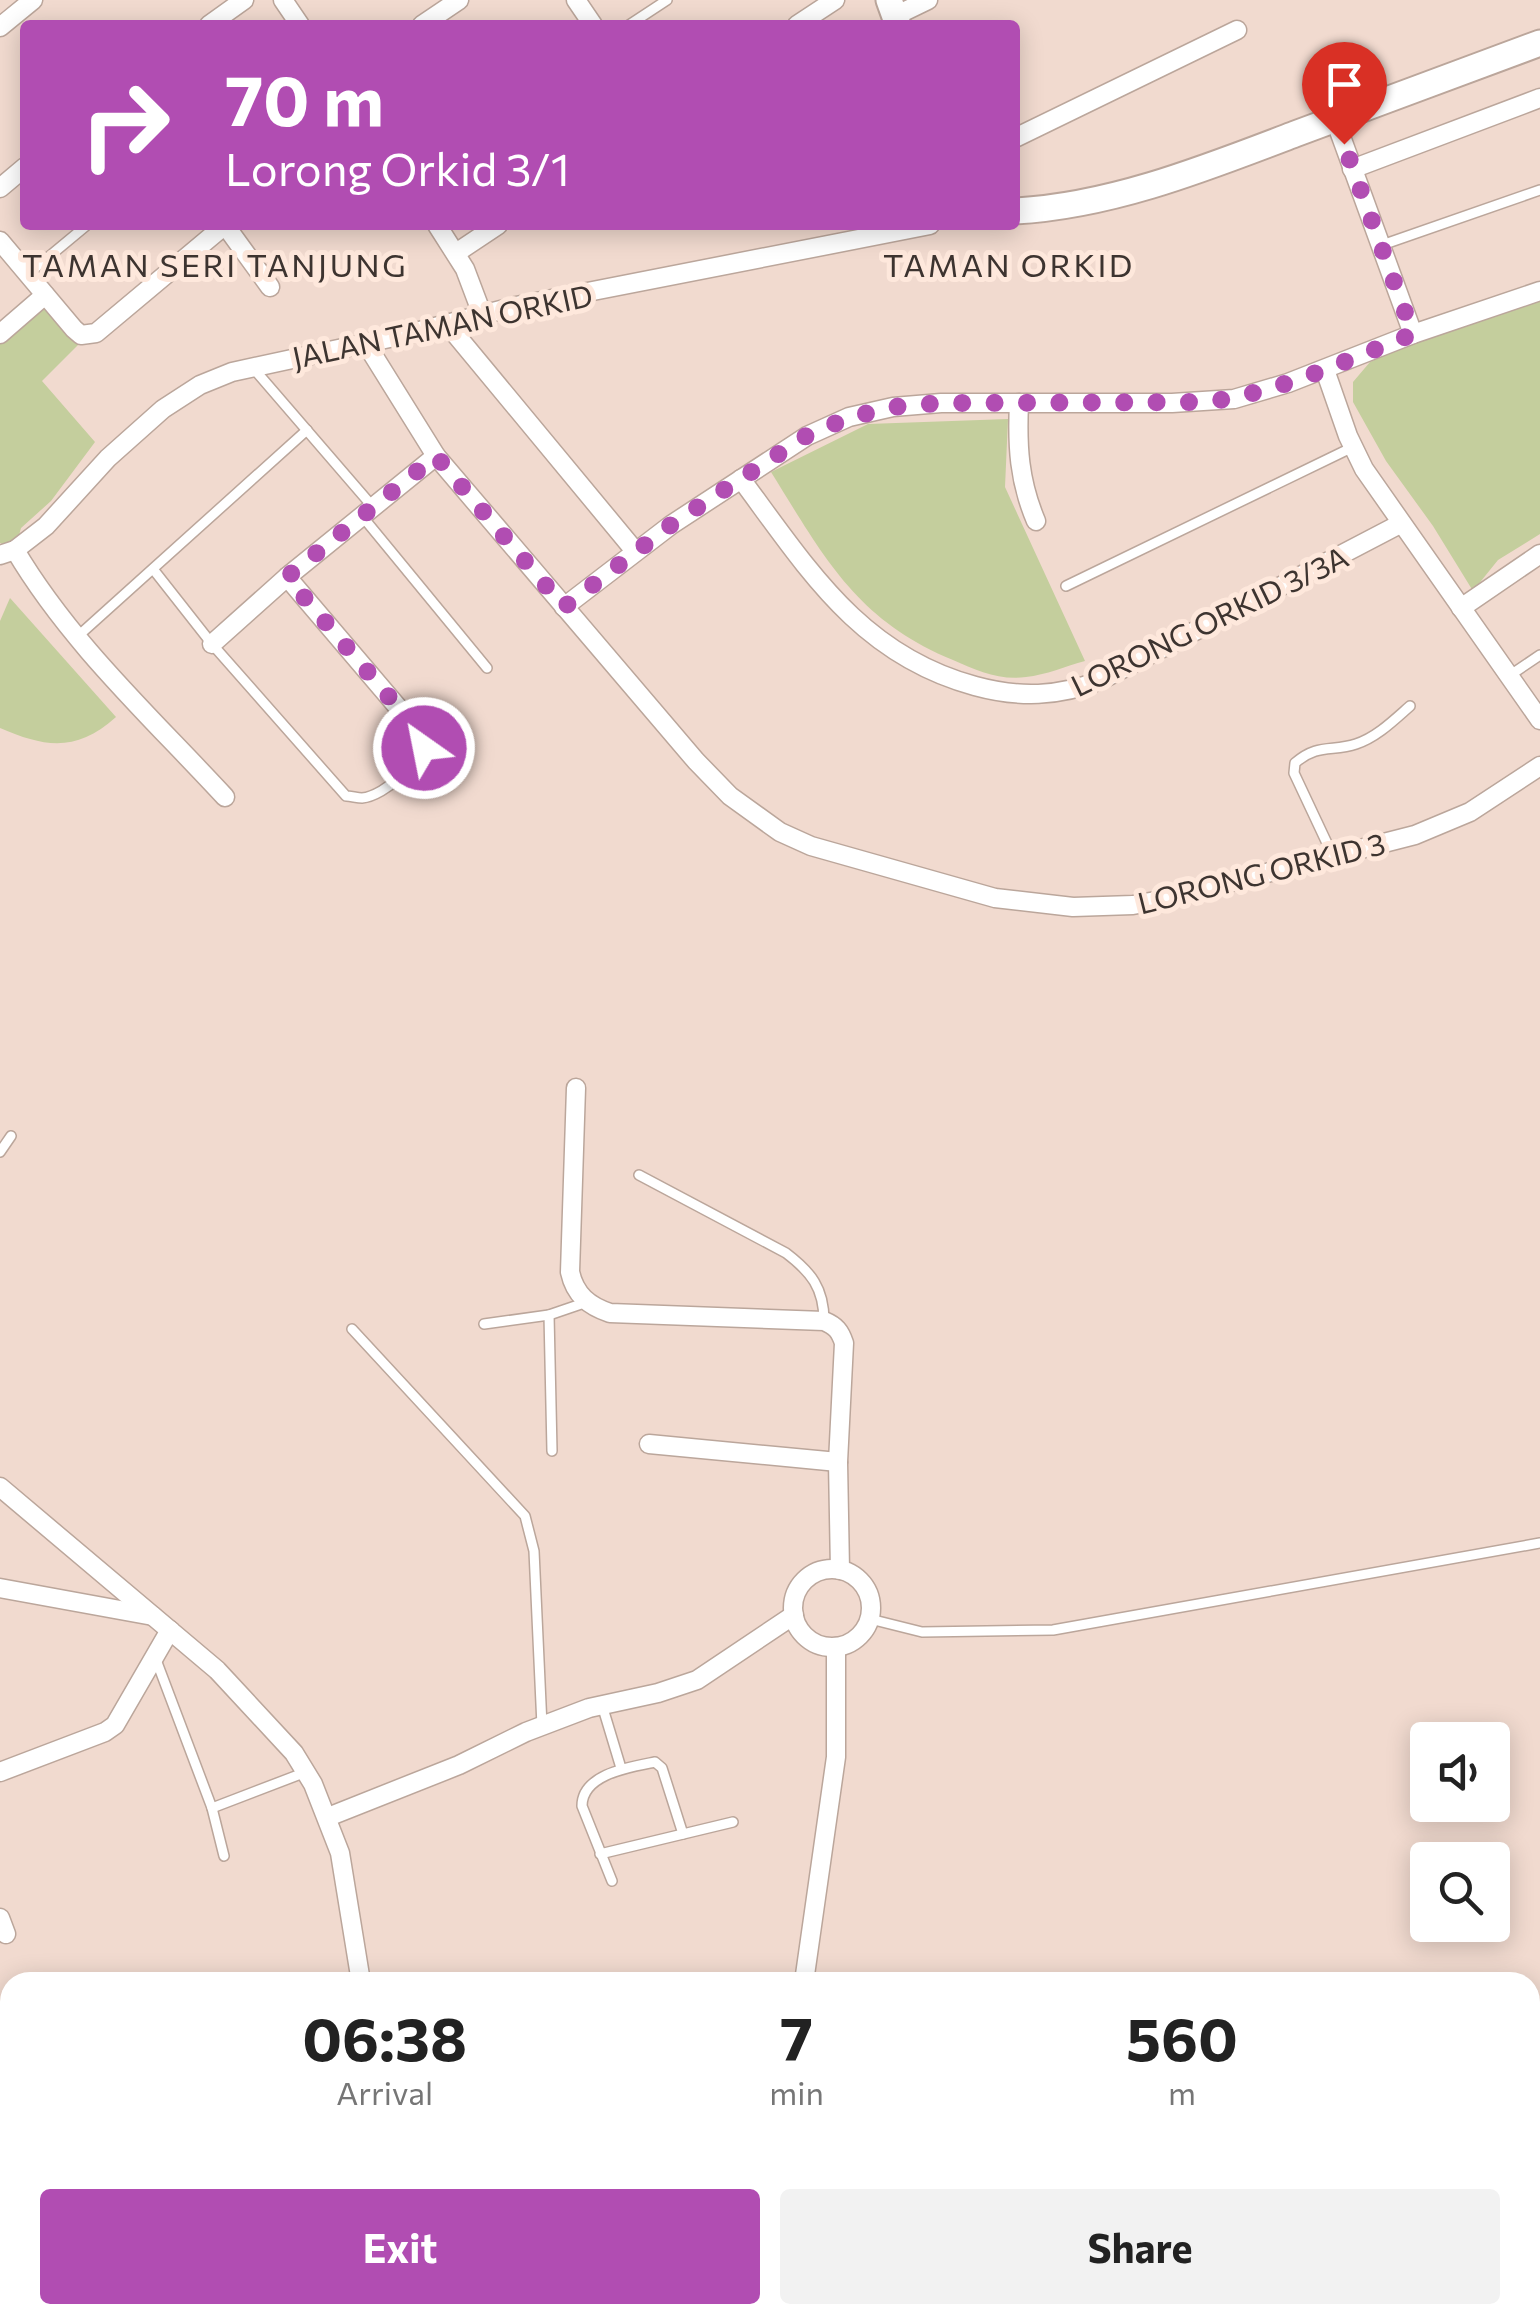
<!DOCTYPE html>
<html lang="en">
<head>
<meta charset="utf-8">
<style>
  :root { --surface:#fff; --page:#f2f2f2; --text:#222; --muted:#767676; --accent:#b14db2 }
  body { margin:0; font-family:Commissioner,sans-serif; background:var(--page); color:var(--text); height:100vh; display:flex; flex-direction:column; font-size:38px; white-space:nowrap }
  * { box-sizing:border-box; margin:0 }
  p { font-size:32px; color:var(--muted) }
  .icon { flex:none; width:55px; height:55px; fill:none; stroke:currentColor; stroke-width:2; stroke-linecap:round; stroke-linejoin:round }
  .map { position:relative; flex:1; overflow:hidden }
  .panel { position:absolute; left:0px; top:1972px; width:1540px; height:352px; display:flex; flex-direction:column; background:var(--surface); border-radius:30px 30px 0 0; box-shadow:0 5px 25px #0003 }
  .panel>* { flex:none }
  .top-card { position:absolute; left:20px; top:20px; width:1000px; height:210px; border-radius:10px; box-shadow:0 5px 25px #0003; background:#b14db2; color:#fff; overflow:hidden }
  .fabs { position:absolute; left:1410px; top:1722px; display:grid; gap:20px }
  .fabs a { display:grid; place-items:center; width:100px; height:100px; border-radius:10px; background:var(--surface); box-shadow:0 5px 25px #0003; font-size:50px }
  .pin { position:absolute; display:grid; place-items:center; width:85px; height:85px; color:#fff; margin:-102px -42px; border-radius:50% 50% 50% 0; rotate:-45deg; box-shadow:0 0 10px #0007 }
  .pin .icon { rotate:45deg }
  .me { position:absolute; width:110px; margin:-55px; rotate:327deg; stroke-linejoin:round; filter:drop-shadow(0 0 8px #0008) }
  .turn { display:flex; align-items:center; gap:35px; height:210px; padding:0 40px; font-size:45px }
  .turn .icon { width:130px; height:130px; stroke-width:2.5 }
  .turn b { display:block; font-size:70px; line-height:85px }
  .eta { display:flex; justify-content:space-evenly; align-items:center; height:170px; text-align:center }
  .eta b { font-size:60px; font-weight:700; line-height:70px }
  .cta { display:flex; gap:20px; margin-top:auto; padding:20px 40px }
  .cta a { flex:1; height:115px; border-radius:10px; background:var(--accent); color:#fff; font-size:40px; font-weight:700; line-height:115px; text-align:center }
  .cta a+a { background:var(--page); color:var(--text) }
  .map>svg:first-child { display:block }
  .green { fill:#c4ce9d }
  .lines { fill:none; stroke-linecap:round; stroke-linejoin:round }
  .lane-casing { stroke:#bba69b; stroke-width:12 }
  .street-casing { stroke:#bba69b; stroke-width:21 }
  .secondary-casing { stroke:#bba69b; stroke-width:29 }
  .lane { stroke:#fff; stroke-width:9 }
  .street { stroke:#fff; stroke-width:18 }
  .secondary { stroke:#fff; stroke-width:25 }
  .route { stroke:#b14db2; stroke-width:18; stroke-dasharray:0 32.4 }
  .labels { text-anchor:middle; dominant-baseline:central; stroke-width:10; stroke-linejoin:round; paint-order:stroke }
  .street-label { font-size:30px; fill:#3d3430; stroke:#fee8dc }
  .neighbourhood-label { font-size:32px; letter-spacing:2.5px; fill:#3d3430; stroke:#fee8dc }
</style>
</head>
<body>
<div class="map">
<svg width="1540" height="2323" viewBox="0 0 1540 2323">
  <rect width="100%" height="100%" fill="#f1dacf"/>
  <g class="green">
    <polygon points="1540,299 1540,534 1498,560 1473,591 1433,526 1386,461 1353,402 1353,382 1370,362 1425,338"/>
    <polygon points="42,302 79,344 42,381 95,442 51,501 21,528 15,550 0,543 0,340"/>
    <path d="M 1008,419 L 1005,487 L 1085,661 C 1066,666 1046,675 1026,677 C 1000,681 976,670 953,660 C 856,620 824,557 771,472 L 868,424 Z"/>
    <path d="M 10,598 L 116,717 C 77,752 46,748 0,728 L 0,621 Z"/>
  </g>
  <g class="lines">
    <g class="lane-casing">
      <g id="lane">
        <polyline points="629,25 667,0"/>
        <polyline points="1382,245 1540,190"/>
        <polyline points="28,274 87,225"/>
        <polyline points="254,369 373,507"/>
        <polyline points="362,516 487,668"/>
        <path d="M 153,569 L 212,644 L 346,796 C 351,796 357,798 362,798 C 385,796 424,760 424,738"/>
        <polyline points="1066,586 1353,447"/>
        <polyline points="77,637 307,430"/>
        <polyline points="1509,676 1540,655"/>
        <path d="M 1333,856 L 1294,773 L 1295,763 C 1318,743 1332,752 1356,744 C 1377,737 1394,720 1410,706"/>
        <polyline points="0,1152 11,1136"/>
        <path d="M 639,1175 L 786,1253 C 811,1272 824,1288 824,1321"/>
        <polyline points="549,1315 552,1451"/>
        <polyline points="484,1324 549,1315 587,1302"/>
        <polyline points="352,1329 525,1516 534,1551 542,1726"/>
        <polyline points="870,1619 922,1632 1053,1630 1540,1543"/>
        <polyline points="155,1657 212,1808 224,1856"/>
        <polyline points="602,1705 621,1768"/>
        <polyline points="212,1808 306,1772"/>
        <polyline points="600,1854 733,1822"/>
        <path d="M 612,1881 L 582,1806 C 582,1774 630,1767 655,1762 L 662,1768 L 683,1834"/>
        <polyline points="71,2315 71,2323"/>
      </g>
    </g>
    <g class="street-casing">
      <g id="street">
        <polyline points="283,0 300,25"/>
        <polyline points="576,0 593,25"/>
        <polyline points="895,16 928,0"/>
        <polyline points="209,25 244,0"/>
        <polyline points="422,25 459,0"/>
        <polyline points="797,25 835,0"/>
        <polyline points="0,27 33,0"/>
        <polyline points="1335,120 1413,334"/>
        <polyline points="1015,138 1237,30"/>
        <polyline points="1352,169 1540,98"/>
        <polyline points="0,188 25,167"/>
        <polyline points="225,225 270,287"/>
        <polyline points="437,225 465,269 482,314"/>
        <polyline points="0,241 74,329 81,335 96,333 225,225"/>
        <polyline points="456,253 498,225"/>
        <polyline points="447,324 635,551"/>
        <polyline points="0,334 45,295"/>
        <polyline points="365,342 436,456 696,761 730,796 780,832 811,846 995,898 1073,907 1133,905 1161,900 1415,835 1470,812 1540,766"/>
        <polyline points="1325,370 1348,436 1364,469 1540,720"/>
        <path d="M 1019,403 C 1017,446 1019,481 1036,521"/>
        <path d="M 741,479 C 808,569 860,655 975,686 C 1019,698 1058,697 1101,680 L 1400,524"/>
        <path d="M 15,550 C 70,643 152,718 225,797"/>
        <polyline points="0,555 15,550 46,526 108,458 163,409 200,385 232,372 408,334 516,306 930,225"/>
        <polyline points="287,577 424,738"/>
        <polyline points="564,607 671,525 807,436 849,417 893,407 941,403 1172,403 1234,399 1288,383 1413,334 1540,291"/>
        <polyline points="1461,608 1540,554"/>
        <polyline points="212,644 287,577 436,456"/>
        <path d="M 576,1088 L 570,1272 C 575,1295 589,1306 610,1313 L 824,1321 C 836,1326 840,1331 844,1343 L 838,1462 L 840,1570"/>
        <polyline points="649,1444 838,1462"/>
        <polyline points="0,1487 217,1670 294,1753 313,1784 340,1853 361,1982"/>
        <circle cx="832" cy="1608" r="39"/>
        <polyline points="0,1588 153,1616"/>
        <polyline points="0,1772 105,1732 115,1725 170,1630"/>
        <polyline points="328,1817 459,1765 526,1732 589,1708 658,1693 697,1680 794,1615"/>
        <polyline points="0,1918 6,1934"/>
        <polyline points="804,1982 836,1757 836,1647"/>
        <polyline points="353,2323 354,2315"/>
        <polyline points="780,2323 780,2315"/>
      </g>
    </g>
    <g class="secondary-casing">
      <g id="secondary">
        <polyline points="889,0 898,25"/>
        <path d="M 1015,211 C 1111,206 1206,168 1295,134 C 1377,104 1458,73 1540,43"/>
      </g>
    </g>
    <use href="#lane" class="lane"/>
    <use href="#street" class="street"/>
    <use href="#secondary" class="secondary"/>
  </g>
  <g class="lines">
    <path class="route" d="M 424,748 L 424,738 L 287,577 L 436,456 L 564,607 L 672,524 L 806,436 L 848,418 L 893,407 L 940,403 L 1206,402 C 1278,393 1345,361 1413,334 L 1344,144"/>
  </g>
  <g class="labels">
    <g class="street-label">
      <text transform="translate(442 325) rotate(-12)">JALAN TAMAN ORKID</text>
      <text transform="translate(1209 620) rotate(-26)">LORONG ORKID 3/3A</text>
      <text transform="translate(1261 872) rotate(-14)">LORONG ORKID 3</text>
    </g>
    <g class="neighbourhood-label">
      <text x="215" y="264">TAMAN SERI TANJUNG</text>
      <text x="1009" y="264">TAMAN ORKID</text>
    </g>
  </g>
</svg>
<div class="fabs">
<a><svg class="icon" aria-label="sound" viewBox="0 0 24 24"><path d="M4 9h4l5-4v14l-5-4H4zM17 9q2 3 0 6"/></svg></a>
<a><svg class="icon" aria-label="search" viewBox="0 0 24 24"><circle cx="10" cy="10" r="6"/><path d="M15 15l6 6"/></svg></a>
</div>
<div class="pin" style="left:1344px;top:144px;background:#d93025"><svg class="icon" aria-label="arrive" viewBox="0 0 24 24"><path d="M6 21V4h12l-3 4 3 4H6"/></svg></div>
<svg class="me" style="left:424px;top:748px" viewBox="-20 -20 40 40"><circle r="17" fill="#b14db2" stroke="#fff" stroke-width="3"/><path d="M0-11L8 9 0 5-8 9z" fill="#fff"/></svg>
<div class="top-card">
<div class="turn"><svg class="icon" aria-label="right" viewBox="0 0 24 24"><path d="M7 20v-9h11M14 6l5 5-5 5"/></svg><div><b>70 m</b>Lorong Orkid 3/1</div></div>
</div>
<section class="panel">
<div class="eta">
<div><b>06:38</b><p>Arrival</p></div>
<div><b>7</b><p>min</p></div>
<div><b>560</b><p>m</p></div>
</div>
<div class="cta"><a>Exit</a><a>Share</a></div>
</section>
</div>
</body>
</html>
